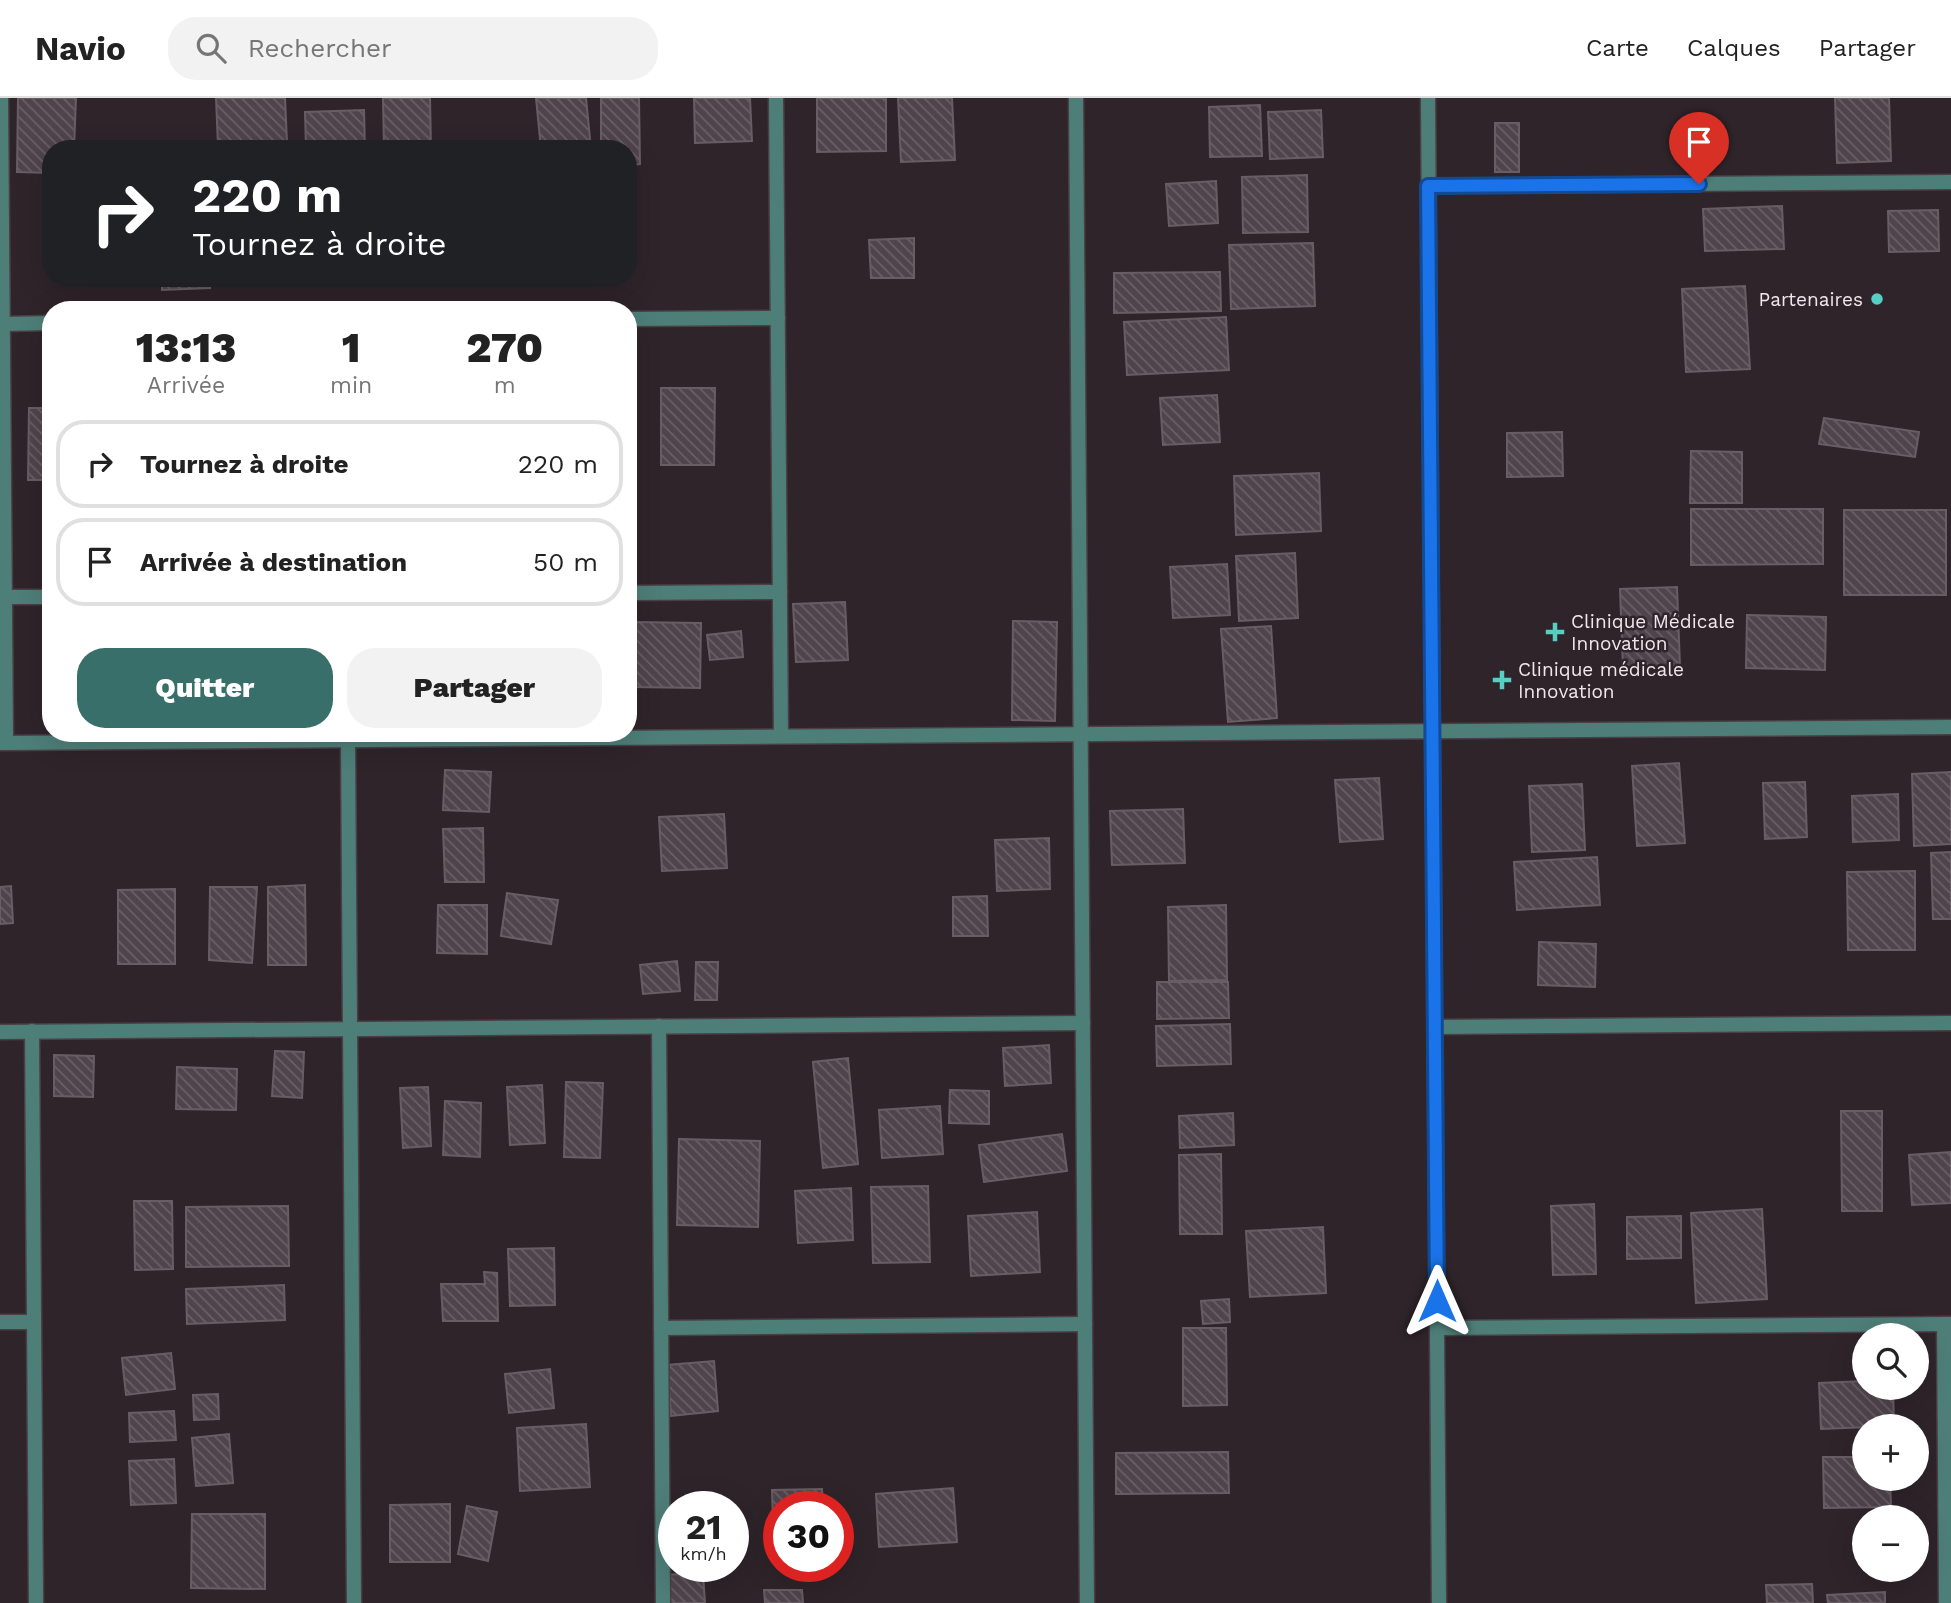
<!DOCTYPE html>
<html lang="fr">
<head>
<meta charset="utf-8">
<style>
  :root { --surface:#fff; --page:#f2f2f2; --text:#222; --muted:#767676; --line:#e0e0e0; --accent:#396f6a }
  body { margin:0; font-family:"Work Sans",sans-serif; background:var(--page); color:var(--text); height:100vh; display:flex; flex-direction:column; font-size:26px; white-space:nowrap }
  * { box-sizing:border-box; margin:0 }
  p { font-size:23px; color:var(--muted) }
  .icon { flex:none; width:38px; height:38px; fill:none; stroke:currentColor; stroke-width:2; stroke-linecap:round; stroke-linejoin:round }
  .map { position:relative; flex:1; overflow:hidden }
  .panel { position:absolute; left:42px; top:203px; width:595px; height:441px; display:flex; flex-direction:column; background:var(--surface); border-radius:28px; box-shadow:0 7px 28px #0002 }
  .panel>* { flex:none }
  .guide { position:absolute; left:42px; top:42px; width:595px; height:147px; border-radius:28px; box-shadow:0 7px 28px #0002; background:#202124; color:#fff; overflow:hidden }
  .tools { position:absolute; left:1852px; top:1225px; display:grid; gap:14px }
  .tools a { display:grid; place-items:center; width:77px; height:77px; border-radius:50%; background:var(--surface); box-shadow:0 7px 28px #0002; font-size:35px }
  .speed { position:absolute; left:658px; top:1393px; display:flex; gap:14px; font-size:35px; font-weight:700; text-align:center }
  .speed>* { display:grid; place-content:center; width:91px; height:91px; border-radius:50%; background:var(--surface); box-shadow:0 7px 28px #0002; line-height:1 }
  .speed small { font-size:18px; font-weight:400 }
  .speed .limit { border:10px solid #d22; background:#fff; color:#111 }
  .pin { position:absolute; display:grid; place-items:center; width:60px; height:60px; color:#fff; margin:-72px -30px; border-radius:50% 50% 50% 0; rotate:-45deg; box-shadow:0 0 7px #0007 }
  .pin .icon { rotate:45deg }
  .me { position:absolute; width:77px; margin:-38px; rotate:0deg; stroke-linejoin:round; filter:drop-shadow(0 0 5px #0008) }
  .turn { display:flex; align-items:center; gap:24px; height:147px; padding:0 35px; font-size:32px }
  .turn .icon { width:91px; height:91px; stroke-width:2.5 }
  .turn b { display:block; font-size:49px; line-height:60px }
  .eta { display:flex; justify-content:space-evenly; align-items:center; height:119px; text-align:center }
  .eta b { font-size:42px; font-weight:800; line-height:49px }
  .primary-button { display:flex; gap:14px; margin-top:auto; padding:14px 35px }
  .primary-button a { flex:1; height:80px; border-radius:28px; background:var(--accent); color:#fff; font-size:28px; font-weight:800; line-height:80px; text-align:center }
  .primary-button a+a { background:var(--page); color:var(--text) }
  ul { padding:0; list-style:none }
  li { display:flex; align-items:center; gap:21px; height:88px; margin:0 14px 10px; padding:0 21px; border:4px solid var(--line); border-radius:28px }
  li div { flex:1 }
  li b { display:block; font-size:26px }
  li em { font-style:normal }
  header { display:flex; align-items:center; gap:42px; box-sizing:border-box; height:98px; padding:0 35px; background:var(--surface); border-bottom:2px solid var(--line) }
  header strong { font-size:33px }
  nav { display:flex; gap:38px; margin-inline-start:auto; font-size:24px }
  .search { width:490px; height:63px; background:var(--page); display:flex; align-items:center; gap:18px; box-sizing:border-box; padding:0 24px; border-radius:28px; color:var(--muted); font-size:26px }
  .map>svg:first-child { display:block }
  .building { fill:url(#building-back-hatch); stroke:#695d64; stroke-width:2 }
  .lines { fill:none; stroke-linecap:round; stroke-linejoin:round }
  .minor-casing { stroke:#493f45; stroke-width:17 }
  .minor { stroke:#4e7e78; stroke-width:14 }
  .route-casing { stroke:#114b97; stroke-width:18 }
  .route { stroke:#1a73e8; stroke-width:12 }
  .poi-dot { fill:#56cec3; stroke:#2e242a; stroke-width:2.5 }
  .labels { text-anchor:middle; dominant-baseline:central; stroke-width:5; stroke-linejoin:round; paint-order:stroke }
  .poi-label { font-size:19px; fill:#eee7eb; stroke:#2e242a; text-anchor:start }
</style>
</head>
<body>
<header>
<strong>Navio</strong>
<div class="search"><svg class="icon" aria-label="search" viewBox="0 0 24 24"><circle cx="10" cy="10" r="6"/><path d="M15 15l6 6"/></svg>Rechercher</div>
<nav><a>Carte</a><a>Calques</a><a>Partager</a></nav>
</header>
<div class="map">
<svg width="1951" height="1505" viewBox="0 0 1951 1505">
  <defs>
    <pattern id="building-back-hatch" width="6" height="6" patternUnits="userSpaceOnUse" patternTransform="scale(1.75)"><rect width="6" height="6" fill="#4f444b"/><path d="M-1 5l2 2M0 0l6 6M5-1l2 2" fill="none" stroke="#695f65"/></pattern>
  </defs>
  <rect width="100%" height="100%" fill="#2e242a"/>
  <g class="building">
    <polygon points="18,0 76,0 74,51 51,51 51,75 17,74"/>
    <polygon points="216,0 285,0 287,44 218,48"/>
    <polygon points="383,0 430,0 431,51 384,51"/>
    <polygon points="536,0 586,0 591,51 541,51"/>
    <polygon points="601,0 639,0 640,66 628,67 628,51 601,51"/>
    <polygon points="694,0 750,0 752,43 695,45"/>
    <polygon points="817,0 886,0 886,53 817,54"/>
    <polygon points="898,0 952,0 955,62 901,64"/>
    <polygon points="1835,0 1889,0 1891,63 1837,65"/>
    <polygon points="1260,7 1262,58 1210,59 1209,9"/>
    <polygon points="364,12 365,51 306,51 305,14"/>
    <polygon points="1321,12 1323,59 1270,61 1268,14"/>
    <rect x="1495" y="25" width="24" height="49"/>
    <polygon points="1307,77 1308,134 1243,135 1242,79"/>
    <polygon points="1216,83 1218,125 1169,128 1166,86"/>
    <polygon points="1782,108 1784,151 1705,153 1703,111"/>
    <polygon points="1938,112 1939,153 1889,154 1888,113"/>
    <polygon points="914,140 914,180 871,180 869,142"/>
    <polygon points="1313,145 1315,208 1231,211 1229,147"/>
    <polygon points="1220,174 1221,213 1114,215 1114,175"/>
    <polygon points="162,180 210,180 210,190 162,192"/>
    <polygon points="498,180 533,180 533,182 498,186"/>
    <polygon points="1745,188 1750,271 1686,274 1682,191"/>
    <polygon points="1226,219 1229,272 1127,277 1124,224"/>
    <polygon points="661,290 715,290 714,367 661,367"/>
    <polygon points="1217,297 1220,344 1163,347 1160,300"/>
    <polygon points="29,310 51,310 51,382 28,382"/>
    <polygon points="1824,320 1919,334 1915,359 1819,346"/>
    <polygon points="1562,334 1563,378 1507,379 1507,335"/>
    <polygon points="1691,353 1742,354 1742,405 1690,405"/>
    <polygon points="1319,375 1321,433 1236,437 1234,378"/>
    <polygon points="1691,411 1823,411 1823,466 1691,467"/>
    <rect x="1844" y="412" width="102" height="85"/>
    <polygon points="1295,455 1298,520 1239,523 1236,458"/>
    <polygon points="1227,466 1230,517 1173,520 1170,469"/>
    <polygon points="1677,489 1680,568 1623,570 1620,491"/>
    <polygon points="845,504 848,562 796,564 793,506"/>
    <polygon points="1747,517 1826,519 1825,572 1746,570"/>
    <polygon points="1013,523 1057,524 1055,623 1012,622"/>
    <polygon points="633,524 701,525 700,590 632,589"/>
    <polygon points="1271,528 1277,620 1228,624 1221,531"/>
    <polygon points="741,533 743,559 710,562 707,537"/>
    <polygon points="1679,665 1685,745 1637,748 1632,668"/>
    <polygon points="445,672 491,674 489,714 443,712"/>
    <polygon points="1951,674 1951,746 1914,748 1912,676"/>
    <polygon points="1379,680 1383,741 1340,744 1335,682"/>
    <polygon points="1805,684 1807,739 1765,741 1763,685"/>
    <polygon points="1582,686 1585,752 1532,754 1529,688"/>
    <polygon points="1898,696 1899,742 1853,744 1852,698"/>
    <polygon points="1183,711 1185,765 1112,767 1110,713"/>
    <polygon points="724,716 727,770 662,773 659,719"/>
    <polygon points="483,730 484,784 445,784 443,731"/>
    <polygon points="1049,740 1050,791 997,793 995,742"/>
    <polygon points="1951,754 1951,821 1933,821 1931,755"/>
    <polygon points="1597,759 1600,807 1517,812 1514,764"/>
    <polygon points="1915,773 1915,852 1848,852 1847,774"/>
    <polygon points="305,787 306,867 268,867 268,789"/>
    <polygon points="11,788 13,825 0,826 0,789"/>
    <polygon points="210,789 257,789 252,865 209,862"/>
    <polygon points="175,791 175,866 118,866 118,792"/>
    <polygon points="507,795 558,802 551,846 501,838"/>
    <polygon points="987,798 988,838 953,838 953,799"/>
    <polygon points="438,807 487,807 487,856 437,855"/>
    <polygon points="1226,807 1227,882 1169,883 1168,809"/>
    <polygon points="1539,844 1596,846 1595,889 1538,887"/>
    <polygon points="677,863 680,893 643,896 640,867"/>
    <polygon points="696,864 718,864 717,902 695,902"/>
    <polygon points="1157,884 1228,884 1229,920 1157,921"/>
    <polygon points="1230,926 1231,966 1157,968 1156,928"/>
    <polygon points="1049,947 1051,985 1005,988 1003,950"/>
    <polygon points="275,953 304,954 302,1000 272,998"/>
    <polygon points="54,957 94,958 93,999 54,998"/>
    <polygon points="848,960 858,1066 823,1070 813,964"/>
    <polygon points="177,969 237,971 236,1012 176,1011"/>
    <polygon points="566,984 603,985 600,1060 564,1059"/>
    <polygon points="542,987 545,1045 510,1047 507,989"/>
    <polygon points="428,989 431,1048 403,1050 400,990"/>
    <polygon points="950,992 989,993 989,1026 949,1025"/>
    <polygon points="445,1003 481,1005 480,1059 443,1057"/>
    <polygon points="940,1008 943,1056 882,1060 879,1012"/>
    <polygon points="1841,1013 1882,1013 1882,1113 1842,1113"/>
    <polygon points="1233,1015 1234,1047 1180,1050 1179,1018"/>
    <polygon points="1062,1036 1067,1073 984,1084 979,1047"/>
    <polygon points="679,1041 760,1043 758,1129 677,1127"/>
    <polygon points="1951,1054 1951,1105 1912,1107 1909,1057"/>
    <polygon points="1221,1056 1222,1136 1180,1136 1179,1057"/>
    <polygon points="928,1088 930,1164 873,1165 871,1089"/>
    <polygon points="851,1090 853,1142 798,1145 795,1093"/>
    <polygon points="134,1103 172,1103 173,1171 135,1172"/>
    <polygon points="1594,1106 1596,1176 1553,1177 1551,1108"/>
    <polygon points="288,1108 289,1168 186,1169 186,1109"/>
    <polygon points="1762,1111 1767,1201 1696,1205 1691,1115"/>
    <polygon points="1037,1114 1040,1174 971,1178 968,1118"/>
    <polygon points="1681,1118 1681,1160 1627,1161 1627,1119"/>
    <polygon points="1323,1129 1326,1195 1250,1199 1246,1133"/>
    <polygon points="554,1150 555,1207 510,1208 508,1151"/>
    <polygon points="484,1174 497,1175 498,1223 443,1223 441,1186 485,1186"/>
    <polygon points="284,1187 285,1222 187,1226 186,1191"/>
    <polygon points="1229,1201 1230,1224 1203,1226 1201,1203"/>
    <polygon points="1183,1230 1226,1230 1227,1307 1183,1308"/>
    <polygon points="171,1255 175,1291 126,1297 122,1260"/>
    <polygon points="714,1263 718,1313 671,1318 667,1267"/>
    <polygon points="550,1271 554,1310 509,1315 505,1276"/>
    <polygon points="1864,1283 1864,1290 1893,1290 1894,1328 1821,1331 1819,1285"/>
    <polygon points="218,1296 219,1321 194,1322 193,1297"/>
    <polygon points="174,1313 176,1342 130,1344 129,1315"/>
    <polygon points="586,1326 590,1389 520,1393 517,1330"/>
    <polygon points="229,1336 233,1385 196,1388 192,1340"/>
    <polygon points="1228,1354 1229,1395 1116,1396 1116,1355"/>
    <polygon points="1823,1359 1864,1359 1864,1381 1890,1381 1891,1409 1824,1410"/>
    <polygon points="174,1361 176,1405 131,1407 129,1363"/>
    <polygon points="953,1390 957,1444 879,1449 876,1396"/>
    <polygon points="822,1391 823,1409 779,1409 779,1464 774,1464 772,1392"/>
    <polygon points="450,1406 450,1464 390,1464 390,1407"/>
    <polygon points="467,1408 497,1414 488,1463 458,1456"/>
    <polygon points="192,1416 265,1416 265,1491 191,1490"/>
    <polygon points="703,1475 705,1505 665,1505 663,1477"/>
    <polygon points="1812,1486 1813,1505 1767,1505 1766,1487"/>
    <polygon points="764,1492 802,1492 803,1505 765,1505"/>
    <polygon points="1885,1494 1885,1505 1828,1505 1827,1497"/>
  </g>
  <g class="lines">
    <g class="minor-casing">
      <g id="minor">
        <polyline points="1,0 6,644"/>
        <polyline points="776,0 781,638"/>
        <polyline points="1076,0 1087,1505"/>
        <polyline points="1428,0 1439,1505"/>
        <polyline points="1428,88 1951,84"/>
        <polyline points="628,221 778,220"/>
        <polyline points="3,226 51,225"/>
        <polyline points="628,495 780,494"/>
        <polyline points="5,499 51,499"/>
        <polyline points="348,642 354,1505"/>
        <polyline points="0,645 1951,629"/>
        <polyline points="659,928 663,1505"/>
        <polyline points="1435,929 1951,925"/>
        <polyline points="32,933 36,1505"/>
        <polyline points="0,934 1083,925"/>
        <polyline points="0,1224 34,1224"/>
        <polyline points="1944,1226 1946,1505"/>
        <polyline points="661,1230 1085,1226"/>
        <polyline points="1437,1230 1951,1226"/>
      </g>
    </g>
    <use href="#minor" class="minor"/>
  </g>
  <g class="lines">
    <g class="route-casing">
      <polyline id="route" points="1437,1203 1428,88 1699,86"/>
    </g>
    <use href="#route" class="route"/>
  </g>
  <g class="poi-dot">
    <circle cx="1877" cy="201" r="7"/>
    <path d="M1551.5 523.5h7v7h7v7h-7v7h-7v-7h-7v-7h7z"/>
    <path d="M1498.5 571.5h7v7h7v7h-7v7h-7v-7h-7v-7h7z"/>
  </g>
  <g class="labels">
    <g class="poi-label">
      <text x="1863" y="201" text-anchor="end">Partenaires</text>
      <text x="1571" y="523">Clinique Médicale<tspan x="1571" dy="22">Innovation</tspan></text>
      <text x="1518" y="571">Clinique médicale<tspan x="1518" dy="22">Innovation</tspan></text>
    </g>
  </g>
</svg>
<div class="tools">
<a><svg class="icon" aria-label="search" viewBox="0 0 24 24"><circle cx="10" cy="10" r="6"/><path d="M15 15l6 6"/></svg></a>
<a>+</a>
<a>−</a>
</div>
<div class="speed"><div>21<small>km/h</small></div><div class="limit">30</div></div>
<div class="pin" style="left:1699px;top:86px;background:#d93025"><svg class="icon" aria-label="arrive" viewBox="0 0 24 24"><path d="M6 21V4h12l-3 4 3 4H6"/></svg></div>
<svg class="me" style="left:1437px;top:1203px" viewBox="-20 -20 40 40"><path d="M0-17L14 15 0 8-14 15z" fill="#1a73e8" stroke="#fff" stroke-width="4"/></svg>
<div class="guide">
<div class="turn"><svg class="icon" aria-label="right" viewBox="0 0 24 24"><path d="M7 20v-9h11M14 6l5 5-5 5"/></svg><div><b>220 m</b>Tournez à droite</div></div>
</div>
<section class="panel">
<div class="eta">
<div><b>13:13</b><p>Arrivée</p></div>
<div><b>1</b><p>min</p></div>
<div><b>270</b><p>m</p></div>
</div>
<ul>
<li><svg class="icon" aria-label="right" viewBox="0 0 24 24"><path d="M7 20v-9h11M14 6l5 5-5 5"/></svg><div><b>Tournez à droite</b></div><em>220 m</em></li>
<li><svg class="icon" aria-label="arrive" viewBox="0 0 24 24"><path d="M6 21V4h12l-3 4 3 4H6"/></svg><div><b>Arrivée à destination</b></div><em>50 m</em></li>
</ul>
<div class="primary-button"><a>Quitter</a><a>Partager</a></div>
</section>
</div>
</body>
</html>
